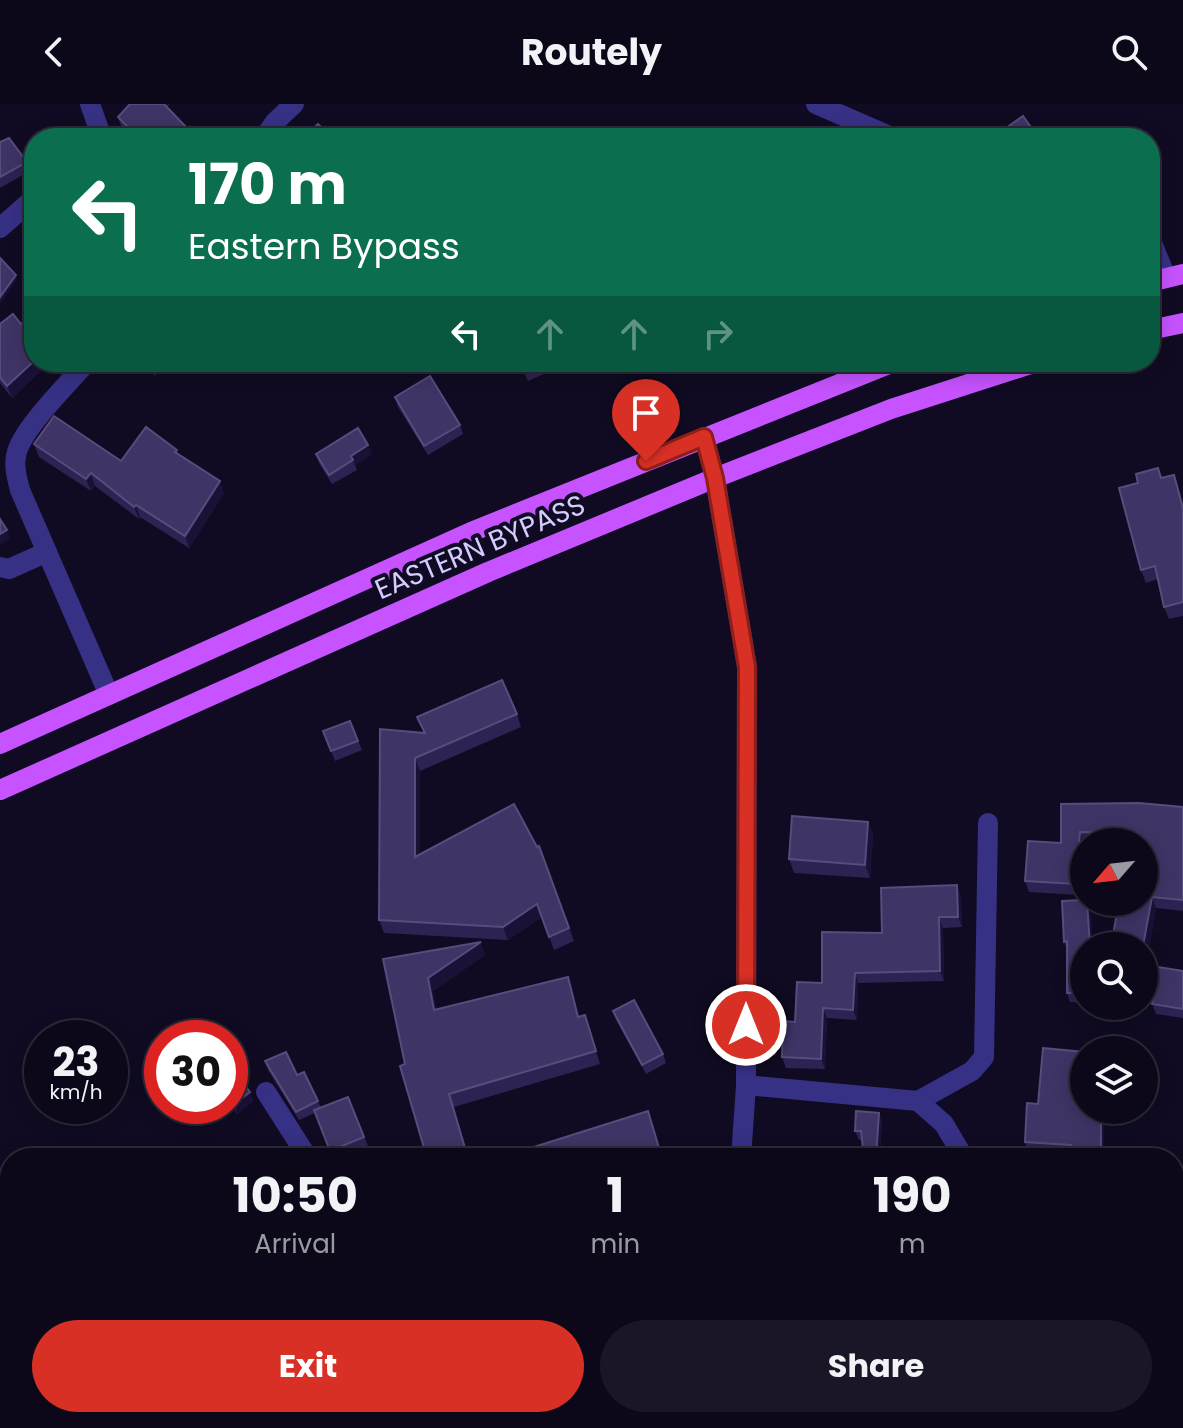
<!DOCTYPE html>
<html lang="en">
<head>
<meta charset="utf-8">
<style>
  :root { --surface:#0c081a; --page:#1a1627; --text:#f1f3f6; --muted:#9a9aa2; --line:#2c2939; --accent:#d93025 }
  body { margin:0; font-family:Poppins,sans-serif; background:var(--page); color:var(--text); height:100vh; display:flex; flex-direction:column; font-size:30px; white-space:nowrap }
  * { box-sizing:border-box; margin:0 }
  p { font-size:26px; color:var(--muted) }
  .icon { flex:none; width:44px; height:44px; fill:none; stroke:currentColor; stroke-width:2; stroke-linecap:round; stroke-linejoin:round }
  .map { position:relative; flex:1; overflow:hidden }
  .panel { position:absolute; left:0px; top:1044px; width:1184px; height:280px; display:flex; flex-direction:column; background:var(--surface); border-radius:32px 32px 0 0; box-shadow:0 4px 20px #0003,0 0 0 2px var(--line) }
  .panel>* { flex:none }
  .hud { position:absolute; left:24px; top:24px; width:1136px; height:244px; border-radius:32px; box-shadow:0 4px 20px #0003,0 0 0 2px var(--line); background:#0b6e4f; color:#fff; overflow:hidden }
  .needle { width:52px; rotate:242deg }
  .fabs { position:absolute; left:1070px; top:724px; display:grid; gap:16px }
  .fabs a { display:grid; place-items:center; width:88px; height:88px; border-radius:50%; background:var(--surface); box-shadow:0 4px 20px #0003,0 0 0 2px var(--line); font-size:40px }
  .speed { position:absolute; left:24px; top:916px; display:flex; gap:16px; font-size:40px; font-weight:700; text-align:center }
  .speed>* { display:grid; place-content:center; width:104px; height:104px; border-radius:50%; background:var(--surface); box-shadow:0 4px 20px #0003,0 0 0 2px var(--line); line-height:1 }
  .speed small { font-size:20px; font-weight:400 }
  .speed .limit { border:12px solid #d22; background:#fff; color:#111 }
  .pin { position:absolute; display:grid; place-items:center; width:68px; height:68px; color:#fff; margin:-82px -34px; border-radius:50% 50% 50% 0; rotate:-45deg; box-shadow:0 0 8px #0007 }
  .pin .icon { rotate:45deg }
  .me { position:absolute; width:88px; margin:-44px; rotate:0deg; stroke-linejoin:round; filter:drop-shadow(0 0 6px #0008) }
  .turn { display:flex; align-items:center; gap:28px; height:168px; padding:0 32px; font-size:36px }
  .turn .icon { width:104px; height:104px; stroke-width:2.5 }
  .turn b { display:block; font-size:56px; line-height:68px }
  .lanes { display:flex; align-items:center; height:76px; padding:0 32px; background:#0003; justify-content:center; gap:40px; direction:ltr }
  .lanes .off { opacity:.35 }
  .eta { display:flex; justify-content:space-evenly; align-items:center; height:136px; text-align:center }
  .eta b { font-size:48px; font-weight:700; line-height:56px }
  .primary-button { display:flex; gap:16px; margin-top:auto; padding:16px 32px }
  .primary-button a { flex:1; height:92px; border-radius:48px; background:var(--accent); color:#fff; font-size:32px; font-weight:700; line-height:92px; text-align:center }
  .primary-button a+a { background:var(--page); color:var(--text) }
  header { display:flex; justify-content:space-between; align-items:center; height:104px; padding:0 32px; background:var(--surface); font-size:36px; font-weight:700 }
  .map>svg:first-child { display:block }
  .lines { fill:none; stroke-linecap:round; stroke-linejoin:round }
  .minor { stroke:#373186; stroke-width:20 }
  .major { stroke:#c653ff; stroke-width:20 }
  .wall { fill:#2e2252 }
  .shaded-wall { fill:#1a1137 }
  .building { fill:#3f3465; stroke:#574c7d; stroke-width:2 }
  .route-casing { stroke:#8d1f18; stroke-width:20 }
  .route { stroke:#d93025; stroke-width:14 }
  .labels { text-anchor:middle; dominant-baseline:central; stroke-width:8; stroke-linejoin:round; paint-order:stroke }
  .street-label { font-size:28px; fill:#d4ccff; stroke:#100b22 }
</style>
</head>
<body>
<header><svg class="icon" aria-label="back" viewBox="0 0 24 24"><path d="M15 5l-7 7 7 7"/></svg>Routely<svg class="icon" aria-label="search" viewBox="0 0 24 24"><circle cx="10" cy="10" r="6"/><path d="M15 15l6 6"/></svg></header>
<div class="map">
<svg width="1183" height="1324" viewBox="0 0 1183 1324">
  <rect width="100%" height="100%" fill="#100b22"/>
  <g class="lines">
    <g class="minor">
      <polyline points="90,0 102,34"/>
      <polyline points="816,0 894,34"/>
      <polyline points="264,34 275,18 294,0"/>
      <polyline points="0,124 34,94"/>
      <polyline points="1150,134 1166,173"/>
      <path d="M 87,258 C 69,279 23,324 17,348 C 13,360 17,374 20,386 L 109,591"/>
      <polyline points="704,333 715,374 747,563 746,981 741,1054"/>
      <polyline points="0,463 9,465 47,448"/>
      <polyline points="746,981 918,997"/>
      <polyline points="266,988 308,1054"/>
      <polyline points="964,1054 944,1020 918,997 972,967 984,953 988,719"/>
      <polyline points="0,1177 10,1183"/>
      <polyline points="98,1314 101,1324"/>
      <polyline points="471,1314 480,1324"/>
      <polyline points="721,1324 722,1314"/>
      <polyline points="974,1324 975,1314"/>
    </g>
    <g class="major">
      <polyline points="1150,178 1183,170"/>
      <polyline points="1150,226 1183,219"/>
      <polyline points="0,640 471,428 894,258"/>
      <polyline points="0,686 488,468 715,374 891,305 1037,258"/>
    </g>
  </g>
  <g class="wall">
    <polygon points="170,0 167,3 189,26 192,34 133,34 121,22 118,13"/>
    <polygon points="0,38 27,58 30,67 0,84"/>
    <polygon points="0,220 21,220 34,258 48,260 12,294 0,279"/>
    <polygon points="142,258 170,258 155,272"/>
    <polygon points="520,258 540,258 544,270 528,277"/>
    <polygon points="395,293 460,321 463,330 428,351 398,303"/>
    <polygon points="34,340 121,357 177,346 178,350 224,389 189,444 140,413 139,415 95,382 91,387 39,353"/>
    <polygon points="368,341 372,350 355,361 357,366 332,380 319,359 316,350"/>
    <polygon points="1174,371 1183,400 1183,512 1169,515 1164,503 1158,475 1146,479 1141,466 1162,374"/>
    <polygon points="517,610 521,623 420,667 420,751 539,742 574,837 554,846 542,813 508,836 384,829 379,816 380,625 424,629 417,613"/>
    <polygon points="350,617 362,646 335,657 323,627"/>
    <polygon points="1061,700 1183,703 1183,807 1156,804 1146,860 1144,859 1144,842 1131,806 1144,738 1084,738 1080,791 1029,788 1025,777 1061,739"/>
    <polygon points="868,718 873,731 870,774 794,769 789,755"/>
    <polygon points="961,792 962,823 943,824 944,877 858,879 857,916 827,914 825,965 786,964 782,953 795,918 822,879 882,829"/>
    <polygon points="1084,798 1088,798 1091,805 1084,842 1084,899 1070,898 1067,889 1067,846 1064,838"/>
    <polygon points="485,851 433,887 436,906 572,886 579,913 585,911 600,960 454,1003 468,1054 427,1054 405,960 383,855"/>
    <polygon points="1183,867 1183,914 1156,910 1152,900"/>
    <polygon points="613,907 663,950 666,959 646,970 616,916"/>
    <polygon points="265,957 297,971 318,997 321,1004 348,993 368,1042 338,1054 333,1054 315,1009 299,1016 268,966"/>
    <polygon points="230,962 250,988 253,997 237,1010 230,1000"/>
    <polygon points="1084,1006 1104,1006 1104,1054 1071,1050 1028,1047 1025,1038"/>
    <polygon points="879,1009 882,1018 880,1054 864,1054 862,1036 859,1036 855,1027"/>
    <polygon points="653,1021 663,1054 517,1054"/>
    <polygon points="1174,1088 1183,1089 1183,1122 1174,1121"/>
    <polygon points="1174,1170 1183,1171 1183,1223 1174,1222"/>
    <polygon points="206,1314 311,1314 319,1324 254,1324 253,1323 252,1324 196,1324"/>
  </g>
  <g class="shaded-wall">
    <polygon points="189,26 192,34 181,34"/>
    <polygon points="16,171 17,176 0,200 0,193"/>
    <polygon points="34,257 34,258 47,258 48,260 12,294 7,282"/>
    <polygon points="157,258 170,258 155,272 152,262"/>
    <polygon points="368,341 372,350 355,361 351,352"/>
    <polygon points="91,369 95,382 91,387 86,375"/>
    <polygon points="220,377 224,389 189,444 185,432"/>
    <polygon points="136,401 140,413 139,415 134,403"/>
    <polygon points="7,426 10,435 0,441 0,430"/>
    <polygon points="415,654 420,667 420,766 415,753"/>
    <polygon points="868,718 873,731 870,774 865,761"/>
    <polygon points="1080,728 1083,739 1080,791 1076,780"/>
    <polygon points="957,781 961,792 962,823 958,813"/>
    <polygon points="1152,793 1156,804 1146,860 1144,854 1143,842"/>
    <polygon points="1087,798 1091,805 1093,842 1090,842"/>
    <polygon points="537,800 542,813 508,836 503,823"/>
    <polygon points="939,813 943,824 944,877 940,867"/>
    <polygon points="481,838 485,851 433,887 439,919 434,906 428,874"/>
    <polygon points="855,869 858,879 857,916 853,906"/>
    <polygon points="568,873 572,886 583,926 578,913"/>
    <polygon points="823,904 827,914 825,965 821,955"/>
    <polygon points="250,988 253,997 237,1010 234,1000"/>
    <rect x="1101" y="1006" width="3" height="48"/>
    <polygon points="879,1009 882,1018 880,1054 876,1054"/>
    <polygon points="112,1314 127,1314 115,1322"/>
    <polygon points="250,1314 253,1323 252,1324 240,1324"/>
    <polygon points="932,1314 936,1314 935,1324 931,1324"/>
    <polygon points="1088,1314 1092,1314 1093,1324 1087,1324"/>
    <polygon points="443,1318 445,1324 436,1324"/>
  </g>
  <g class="building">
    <polygon points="130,0 164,0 189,26 181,34 138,34 118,13"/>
    <polygon points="1023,12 1038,33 1036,34 1013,34 1006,24"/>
    <polygon points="318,20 332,34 304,34"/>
    <polygon points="9,34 27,58 0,73 0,38"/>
    <polygon points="34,124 34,136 28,128"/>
    <polygon points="0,154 16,171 0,193"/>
    <polygon points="34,209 34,257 7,282 0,273 0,220 13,210 21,220"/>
    <polygon points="148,258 157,258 152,262"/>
    <polygon points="521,258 540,258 541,261 524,268"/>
    <polygon points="430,272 460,321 424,342 395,293"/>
    <polygon points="54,312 121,357 146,323 177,346 175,348 220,377 185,432 136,401 134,403 91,369 86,375 34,340"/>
    <polygon points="358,324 368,341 351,352 353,356 329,371 316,350"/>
    <polygon points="1158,364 1161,374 1174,371 1183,404 1183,498 1164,503 1155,462 1141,466 1119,384 1138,379 1136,370"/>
    <polygon points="0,415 7,426 0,430"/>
    <polygon points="502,576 517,610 415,654 415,753 514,700 537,743 539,742 569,824 549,833 537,800 503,823 379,816 380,625 425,629 417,613"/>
    <polygon points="350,617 358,637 331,647 323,627"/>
    <polygon points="1139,699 1183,703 1183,796 1152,793 1143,842 1111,842 1118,803 1131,806 1131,798 1144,798 1144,738 1136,738 1137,729 1080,728 1076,780 1025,777 1028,737 1061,739 1061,700"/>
    <polygon points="792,712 868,718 865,761 789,755"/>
    <polygon points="957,781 958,813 939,813 940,867 855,869 853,906 823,904 821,955 782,953 783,917 795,918 797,878 822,879 822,828 882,829 881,784"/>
    <polygon points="1084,796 1084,798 1087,798 1090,842 1084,842 1084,889 1067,889 1067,837 1064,838 1062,797"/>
    <polygon points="481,838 428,874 434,906 568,873 578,913 585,911 596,947 449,990 468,1054 427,1054 400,962 405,960 383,855"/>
    <polygon points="1158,863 1183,867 1183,905 1152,900"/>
    <polygon points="634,896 663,950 642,961 613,907"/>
    <polygon points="1043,944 1084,948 1084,1006 1101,1006 1101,1054 1070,1054 1071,1041 1025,1038 1027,999 1038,1000"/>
    <polygon points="286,948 297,971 304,968 318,997 296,1008 265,957"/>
    <polygon points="230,962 250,988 234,1000 230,995"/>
    <polygon points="348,993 364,1033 330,1047 314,1006"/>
    <polygon points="648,1007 659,1044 628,1054 517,1054 515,1049"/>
    <polygon points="856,1007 879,1009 876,1054 864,1054 861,1027 855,1027"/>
    <polygon points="284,1044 291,1054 269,1054"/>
    <polygon points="1174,1088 1183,1089 1183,1113 1174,1112"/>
    <polygon points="1174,1170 1183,1171 1183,1214 1174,1213"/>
    <polygon points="206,1314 249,1314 240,1324 196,1324"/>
    <polygon points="250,1314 311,1314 318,1321 315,1324 260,1324"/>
    <polygon points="370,1314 440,1314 443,1318 436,1324 378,1324"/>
    <polygon points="648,1314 690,1314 691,1321 673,1324 649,1324"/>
    <polygon points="797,1314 846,1314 847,1324 795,1324"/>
    <polygon points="874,1314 932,1314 931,1324 870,1324"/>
    <polygon points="1021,1314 1088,1314 1087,1324 1021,1324"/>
  </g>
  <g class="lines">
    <g class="route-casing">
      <polyline id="route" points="646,357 704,333 715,374 747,563 746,921"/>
    </g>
    <use href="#route" class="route"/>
  </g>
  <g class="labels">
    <g class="street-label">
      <text transform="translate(480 443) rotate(-23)">EASTERN BYPASS</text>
    </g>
  </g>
</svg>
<div class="fabs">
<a><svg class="needle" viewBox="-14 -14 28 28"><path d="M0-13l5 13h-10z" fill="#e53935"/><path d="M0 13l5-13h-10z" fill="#9a9aa2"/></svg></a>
<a><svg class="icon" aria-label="search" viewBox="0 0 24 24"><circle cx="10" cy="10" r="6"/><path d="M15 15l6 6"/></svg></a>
<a><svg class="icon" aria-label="layers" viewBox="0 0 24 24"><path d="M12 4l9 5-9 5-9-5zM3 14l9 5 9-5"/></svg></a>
</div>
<div class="speed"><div>23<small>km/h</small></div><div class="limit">30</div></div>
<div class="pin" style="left:646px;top:357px;background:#d93025"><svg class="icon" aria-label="arrive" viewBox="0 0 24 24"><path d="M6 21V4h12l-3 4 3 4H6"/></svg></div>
<svg class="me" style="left:746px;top:921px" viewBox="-20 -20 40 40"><circle r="17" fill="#d93025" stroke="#fff" stroke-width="3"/><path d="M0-11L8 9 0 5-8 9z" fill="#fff"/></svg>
<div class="hud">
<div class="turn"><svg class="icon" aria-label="left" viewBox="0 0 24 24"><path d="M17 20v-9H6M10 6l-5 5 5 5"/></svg><div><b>170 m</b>Eastern Bypass</div></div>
<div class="lanes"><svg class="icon" aria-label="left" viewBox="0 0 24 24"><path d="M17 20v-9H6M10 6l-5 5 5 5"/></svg><svg class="icon off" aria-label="ahead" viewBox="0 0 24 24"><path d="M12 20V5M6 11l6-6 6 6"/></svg><svg class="icon off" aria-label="ahead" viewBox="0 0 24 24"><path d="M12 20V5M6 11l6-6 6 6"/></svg><svg class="icon off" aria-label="right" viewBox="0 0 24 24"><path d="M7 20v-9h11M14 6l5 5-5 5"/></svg></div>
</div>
<section class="panel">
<div class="eta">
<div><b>10:50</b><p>Arrival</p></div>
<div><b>1</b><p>min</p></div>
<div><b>190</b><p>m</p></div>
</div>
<div class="primary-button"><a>Exit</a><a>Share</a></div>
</section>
</div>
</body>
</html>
